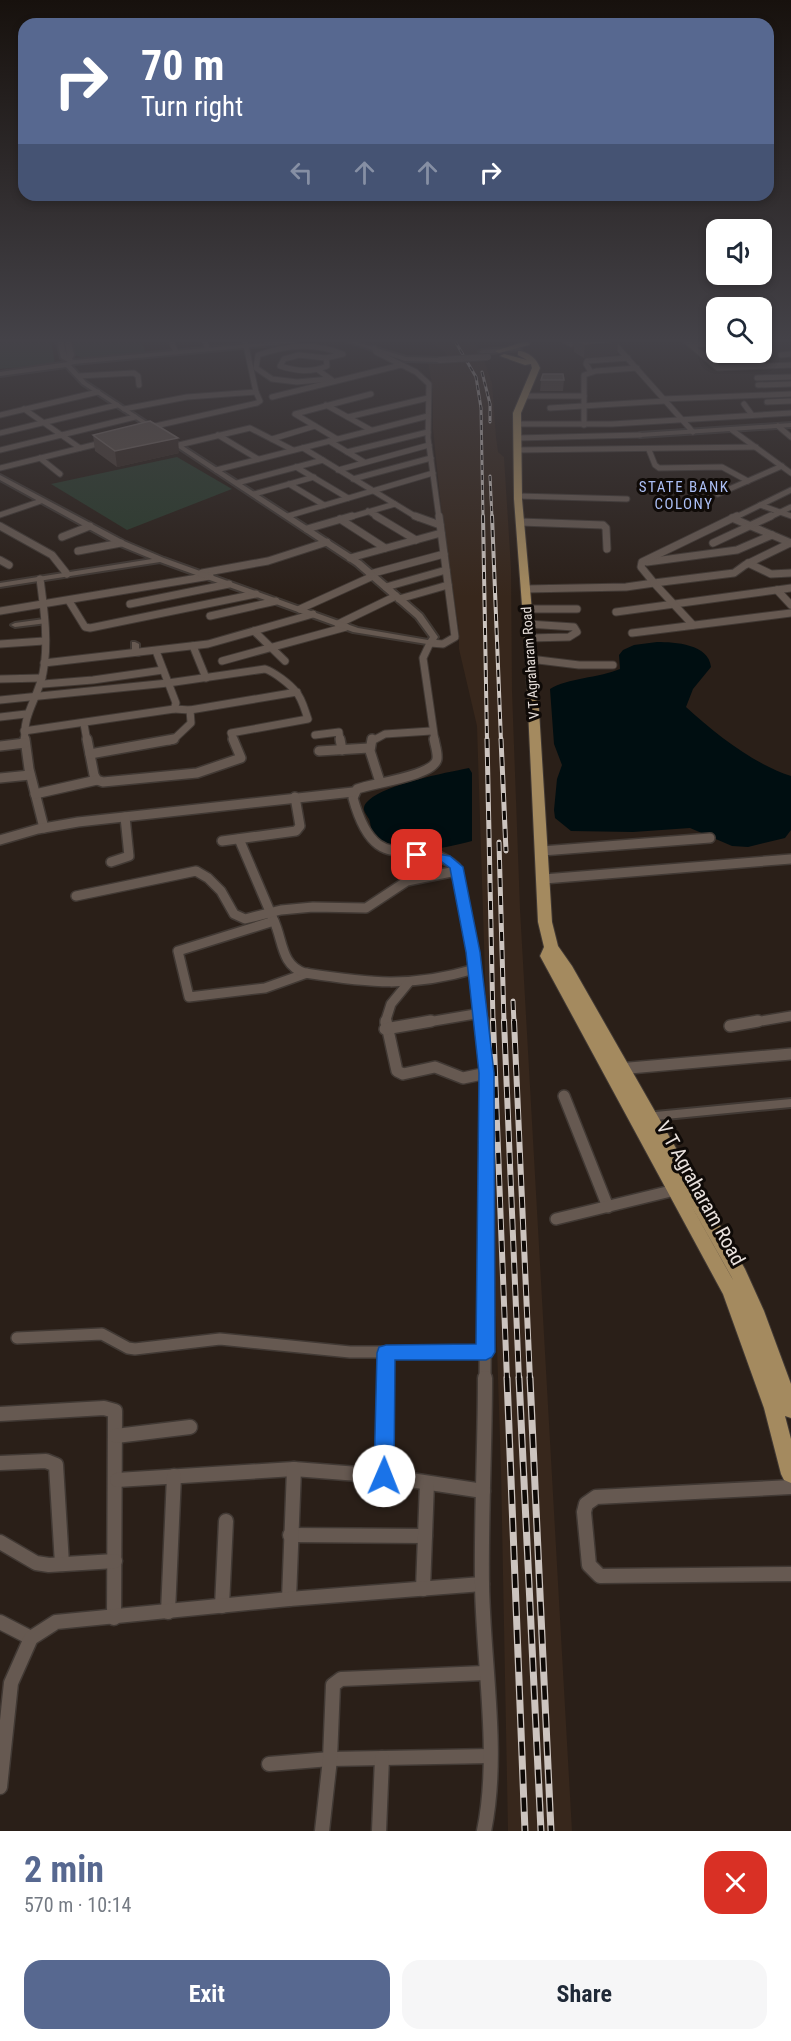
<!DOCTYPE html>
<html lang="en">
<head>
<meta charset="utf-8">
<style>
  :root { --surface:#fff; --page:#f6f6f7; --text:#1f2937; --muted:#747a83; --accent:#576890 }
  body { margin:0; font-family:"Roboto Condensed",sans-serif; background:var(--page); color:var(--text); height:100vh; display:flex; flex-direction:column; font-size:22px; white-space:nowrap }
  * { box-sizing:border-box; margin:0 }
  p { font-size:20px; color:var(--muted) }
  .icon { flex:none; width:33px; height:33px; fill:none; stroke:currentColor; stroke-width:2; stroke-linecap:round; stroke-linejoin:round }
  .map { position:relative; height:1831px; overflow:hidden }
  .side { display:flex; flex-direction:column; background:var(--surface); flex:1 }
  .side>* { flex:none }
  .hud { position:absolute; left:18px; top:18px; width:756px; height:183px; border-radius:18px; box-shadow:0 3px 9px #0003; background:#576890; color:#fff; overflow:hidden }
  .fabs { position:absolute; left:706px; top:219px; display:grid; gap:12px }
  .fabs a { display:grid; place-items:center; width:66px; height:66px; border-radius:12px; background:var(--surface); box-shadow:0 3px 9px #0003; font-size:30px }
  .pin { position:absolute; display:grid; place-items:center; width:51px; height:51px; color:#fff; margin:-26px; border-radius:12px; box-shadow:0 3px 9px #0006 }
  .me { position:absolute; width:66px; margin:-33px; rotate:1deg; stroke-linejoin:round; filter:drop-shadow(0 0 4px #0008) }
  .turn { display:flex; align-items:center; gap:21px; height:126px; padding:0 24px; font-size:27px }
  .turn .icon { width:78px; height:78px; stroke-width:2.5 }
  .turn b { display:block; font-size:42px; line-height:51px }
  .lanes { display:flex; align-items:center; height:57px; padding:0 24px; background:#0003; justify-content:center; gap:30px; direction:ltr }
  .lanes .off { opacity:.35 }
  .round { display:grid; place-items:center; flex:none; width:63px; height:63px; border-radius:18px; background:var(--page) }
  .head { display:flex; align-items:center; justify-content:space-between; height:102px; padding:0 24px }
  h1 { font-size:36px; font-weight:700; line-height:45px; color:var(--accent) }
  .cta { display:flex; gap:12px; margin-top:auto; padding:12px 24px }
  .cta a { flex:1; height:69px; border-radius:18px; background:var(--accent); color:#fff; font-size:24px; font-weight:700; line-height:69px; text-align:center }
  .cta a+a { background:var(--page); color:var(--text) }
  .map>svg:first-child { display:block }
  .built { fill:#37271c }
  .green { fill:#2b3b2c }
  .water { fill:#000e11 }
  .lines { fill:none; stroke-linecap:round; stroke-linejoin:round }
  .minor-far4-casing { stroke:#413934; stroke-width:7 }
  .minor-far3-casing { stroke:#413934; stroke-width:9 }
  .minor-far2-casing { stroke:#413934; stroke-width:12 }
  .minor-far1-casing { stroke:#413934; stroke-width:14 }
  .minor-casing { stroke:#413934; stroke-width:17 }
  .tertiary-casing { stroke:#413934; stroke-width:4 }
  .primary-casing { stroke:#413934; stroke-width:2 }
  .minor-far4 { stroke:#665951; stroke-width:5 }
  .minor-far3 { stroke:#665951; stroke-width:7 }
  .minor-far2 { stroke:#665951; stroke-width:9 }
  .minor-far1 { stroke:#665951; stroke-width:11 }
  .minor { stroke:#665951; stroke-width:14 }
  .tertiary { fill:#665951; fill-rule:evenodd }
  .primary { fill:#a48a5f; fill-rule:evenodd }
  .rail-far4-casing { stroke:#ccc4bf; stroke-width:3 }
  .rail-far3-casing { stroke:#ccc4bf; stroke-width:4 }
  .rail-far2-casing { stroke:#ccc4bf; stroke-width:5 }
  .rail-far1-casing { stroke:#ccc4bf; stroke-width:6 }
  .rail-casing { stroke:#ccc4bf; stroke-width:7 }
  .rail-far4 { stroke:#0f0a07; stroke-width:1.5; stroke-dasharray:5; stroke-linecap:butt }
  .rail-far3 { stroke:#0f0a07; stroke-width:2; stroke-dasharray:7; stroke-linecap:butt }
  .rail-far2 { stroke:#0f0a07; stroke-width:3; stroke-dasharray:9; stroke-linecap:butt }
  .rail-far1 { stroke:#0f0a07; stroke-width:4; stroke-dasharray:11; stroke-linecap:butt }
  .rail { stroke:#0f0a07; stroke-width:4.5; stroke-dasharray:14; stroke-linecap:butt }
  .tertiary-bridge-casing { stroke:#413934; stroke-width:8; stroke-linecap:butt }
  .tertiary-bridge { stroke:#665951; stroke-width:6 }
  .wall { fill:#4b3e37 }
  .shaded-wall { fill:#372a23 }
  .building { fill:#5c5049; stroke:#726660; stroke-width:1.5 }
  .route { fill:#1a73e8; stroke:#114b97; stroke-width:1.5 }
  .labels { text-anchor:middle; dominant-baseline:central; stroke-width:6; stroke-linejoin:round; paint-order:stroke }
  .far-street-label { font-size:14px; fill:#e9e1dd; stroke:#0f0a07 }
  .far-neighbourhood-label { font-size:15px; letter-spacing:1.5px; fill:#acbff5; stroke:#0f0a07 }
  .near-street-label { font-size:20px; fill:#e9e1dd; stroke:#0f0a07 }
</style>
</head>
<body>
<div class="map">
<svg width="791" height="1831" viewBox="0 0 791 1831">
  <rect width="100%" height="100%" fill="#2a1f18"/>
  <polygon class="built" points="428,341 472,341 480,350 492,383 496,437 498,452 504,457 511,568 512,691 520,909 572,1831 508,1831 501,1471 477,726 459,649 459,631 442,516 433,429 433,390 428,362 451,362 445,352"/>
  <g class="green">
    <polygon points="14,341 51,341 55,364 0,369 0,342"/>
    <polygon points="70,341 141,341 146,353 91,359 72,355"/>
    <polygon points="177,457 232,489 127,530 51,484"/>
  </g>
  <g class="water">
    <path d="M 657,642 C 675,642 709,644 711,667 L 693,689 L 686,707 C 717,735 752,763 791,776 L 791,830 L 785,838 L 748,847 L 732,846 L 690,828 L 633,832 L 571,831 L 555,818 L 554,810 L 557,779 L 562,765 L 554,744 L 550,689 C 568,678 598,678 620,669 L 619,655 L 623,650 L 634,645 Z"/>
    <path d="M 469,768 L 472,773 L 472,841 C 444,848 394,861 373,832 C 370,828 371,823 369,819 C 365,812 360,808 369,800 C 387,784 444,773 469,768 Z"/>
  </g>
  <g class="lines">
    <g class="minor-far4-casing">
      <g id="minor-far4">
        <polyline points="171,341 176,352"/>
        <polyline points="205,341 207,348"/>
        <polyline points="566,341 571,344"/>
        <polyline points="612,341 693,432"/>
        <polyline points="686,341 718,368 791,365"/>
        <polyline points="693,345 717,343"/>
        <polyline points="374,348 376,352 416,372 429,384 428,438 439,518"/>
        <path d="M 299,355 L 326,358 L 327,366 C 311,373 296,371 280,366 L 284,359 Z"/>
        <polyline points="781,355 791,354"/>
        <path d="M 326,358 L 343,354 C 314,342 287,345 258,355 L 256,368 L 272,379 L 297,382 L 330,379"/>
        <polyline points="318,370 332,380"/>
        <polyline points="591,372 586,364 587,361 628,358"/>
        <polyline points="78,376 134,373 138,376 139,385"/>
        <polyline points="757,378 791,377"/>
        <polyline points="758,385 791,384"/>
        <polyline points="526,396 584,396"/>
        <polyline points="272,397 401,365"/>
        <polyline points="663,399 791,394"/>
        <polyline points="767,402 791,401"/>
        <polyline points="744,404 752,415"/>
        <polyline points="326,405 371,430"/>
        <polyline points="550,408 665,401"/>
        <polyline points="24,409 80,448"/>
        <polyline points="124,409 187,397 256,392 245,341"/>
        <polyline points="0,415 98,392"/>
        <polyline points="348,417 428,398"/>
        <polyline points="517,424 612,424 791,413"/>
        <polyline points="584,425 584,375 596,371 637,368"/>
        <polyline points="778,426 791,437"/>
        <polyline points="151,427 257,403 260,401 256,392"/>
        <polyline points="732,430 791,473"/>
        <polyline points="0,433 117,405"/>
        <polyline points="218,435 258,459"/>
        <polyline points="517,438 640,435"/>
        <polyline points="272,439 315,426"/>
        <polyline points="337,439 295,414 371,394"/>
        <polyline points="329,441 364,462"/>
        <polyline points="179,445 250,428 293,450"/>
        <polyline points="303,448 418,518"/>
        <polyline points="0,450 135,417"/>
        <polyline points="517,450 756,447"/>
        <polyline points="649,450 655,465 659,468 722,467 748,481"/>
        <polyline points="347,452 428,432"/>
        <polyline points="40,458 60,474"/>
        <polyline points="296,467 348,498"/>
        <polyline points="0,468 105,442"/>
        <polyline points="216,470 428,416"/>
        <polyline points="338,470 429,445"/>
        <polyline points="353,479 431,458"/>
        <polyline points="237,483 323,460"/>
        <polyline points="289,484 324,505"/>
        <polyline points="254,494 314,477"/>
        <polyline points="718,494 782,466"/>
        <polyline points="518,496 627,499"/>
        <polyline points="760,505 791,516"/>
        <polyline points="368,511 379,518"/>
        <polyline points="0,515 41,501"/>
        <polyline points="288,516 433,473"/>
        <polyline points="347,518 395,504"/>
        <polyline points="734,518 791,490"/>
        <polyline points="768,518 791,507"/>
      </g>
    </g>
    <g class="minor-far3-casing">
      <g id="minor-far3">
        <polyline points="376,516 416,540"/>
        <polyline points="415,516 440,525"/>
        <polyline points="732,518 791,543"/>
        <polyline points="340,519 385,548"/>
        <polyline points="520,522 603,525 606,528 607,549"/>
        <polyline points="0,526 52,555 67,574"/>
        <polyline points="307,529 352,516"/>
        <polyline points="62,537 90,526"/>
        <polyline points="713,543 771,516"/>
        <polyline points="78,551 121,543"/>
        <polyline points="350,558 441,533"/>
        <polyline points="0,560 9,565"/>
        <polyline points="647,562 737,550 772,535"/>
        <polyline points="748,563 771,574 791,573"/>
        <polyline points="202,573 268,561 327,542"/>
        <polyline points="370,574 444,554"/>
        <polyline points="386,587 446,570"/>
        <polyline points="525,589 626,587 654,583 641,567 642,562 737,516"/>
        <polyline points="777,590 791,605"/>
        <polyline points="399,599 448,585"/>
        <polyline points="69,601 85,627 90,628 256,594"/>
        <polyline points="130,604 229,584"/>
        <polyline points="300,609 373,576"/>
        <polyline points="527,609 577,609"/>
        <polyline points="0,611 210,576"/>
        <polyline points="616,612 791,588"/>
        <polyline points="210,616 276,601"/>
        <polyline points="338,624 396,596"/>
        <polyline points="528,624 574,627 577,632 569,637 529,638"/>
        <polyline points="693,625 654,583 734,573 745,565 790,543"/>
        <polyline points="254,631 285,661"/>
        <polyline points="632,633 791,613"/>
        <polyline points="0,644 44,641"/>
        <polyline points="193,646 206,678"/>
        <polyline points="530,659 579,665 613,665"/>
        <polyline points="222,661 346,627"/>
        <polyline points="44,663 208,644 313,614"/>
        <polyline points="0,679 42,678"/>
        <polyline points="43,684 93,680 163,670"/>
        <path d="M 0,700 L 168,683 L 265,669 C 274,672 290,684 296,692 C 302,698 305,711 308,719 L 231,733 L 234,741"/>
        <polyline points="174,709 190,710 297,692"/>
        <polyline points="0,717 26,714"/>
        <polyline points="84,724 87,741"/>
        <polyline points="24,731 174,709 176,703 156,651"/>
        <polyline points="315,735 339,732 340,741"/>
        <path d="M 25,741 C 22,715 38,698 43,673 C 49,643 44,609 40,579"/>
        <polyline points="169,741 173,740 191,723 190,710"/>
        <polyline points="372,741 385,734 431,731"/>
        <polyline points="435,741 423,658 430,643 443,644 455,637 439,516"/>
      </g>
    </g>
    <g class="minor-far2-casing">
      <g id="minor-far2">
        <polyline points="25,739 29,769 44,828"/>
        <polyline points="87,739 94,775 97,780 103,782 197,773 241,758 233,739"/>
        <polyline points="340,739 342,750"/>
        <polyline points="372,739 370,751 380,782"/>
        <path d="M 434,739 C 435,745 438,753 437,759 C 434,776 373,783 357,789 L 353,798 C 377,885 414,830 456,867 L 473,952 L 483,1023"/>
        <polyline points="0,746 25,743"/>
        <polyline points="319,751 369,748"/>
        <polyline points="90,754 174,739"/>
        <polyline points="0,778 30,775"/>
        <polyline points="35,794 97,780"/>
        <polyline points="239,839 274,921 178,951 189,997 265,988 307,973"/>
        <polyline points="0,840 38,829 78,822 353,792"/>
        <polyline points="222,841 296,831 300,826 295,797"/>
        <polyline points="542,851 710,838"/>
        <polyline points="111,862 129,856 125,817"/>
        <polyline points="544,879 791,859"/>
        <polyline points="76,896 196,871 208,878 221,891 234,914 245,919 281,910 313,907 366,908 407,881 456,871"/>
        <path d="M 274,921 C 283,940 281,966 305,973 C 370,983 410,988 475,969"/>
        <polyline points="385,1023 391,1004 409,982"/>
        <polyline points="422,1023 481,1013"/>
        <polyline points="749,1023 791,1016"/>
      </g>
    </g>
    <g class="minor-far1-casing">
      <g id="minor-far1">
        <polyline points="386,1021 397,1071 403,1074 435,1067 463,1078 487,1073"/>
        <polyline points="483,1021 487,1073 485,1380"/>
        <polyline points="730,1026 758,1021"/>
        <polyline points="385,1029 431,1021"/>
        <polyline points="618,1069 791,1054"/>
        <polyline points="564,1096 608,1207"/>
        <polyline points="556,1219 675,1190"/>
        <polyline points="17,1338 102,1334 128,1348 135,1349 220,1339 350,1352 486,1352"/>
        <polyline points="386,1380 386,1353"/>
      </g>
    </g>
    <g class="minor-casing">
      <g id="minor">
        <polyline points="0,1414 104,1408 115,1411 114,1618"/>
        <polyline points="116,1436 190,1427"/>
        <polyline points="0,1463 46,1461 56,1465 62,1564"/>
        <polyline points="384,1476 386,1378"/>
        <polyline points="117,1480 294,1469 384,1476 483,1491"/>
        <polyline points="791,1487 596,1497 586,1504 584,1512 589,1565 600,1576 791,1574"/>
        <polyline points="290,1535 425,1536"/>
        <polyline points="0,1542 36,1563 49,1565 115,1561"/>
        <polyline points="423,1589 427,1483"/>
        <polyline points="289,1599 294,1469"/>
        <polyline points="222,1606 226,1521"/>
        <polyline points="168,1612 174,1476"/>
        <polyline points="0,1622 31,1638"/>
        <polyline points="269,1764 330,1759 490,1756"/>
        <polyline points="0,1787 11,1683 31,1638 56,1622 289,1599 482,1584"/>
        <polyline points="322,1831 330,1759 333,1685 341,1679 485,1673"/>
        <polyline points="379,1831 382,1758"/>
        <path d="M 484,1831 C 500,1754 483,1663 482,1584 C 481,1516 485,1447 485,1378"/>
      </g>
    </g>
    <g class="tertiary-casing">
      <g id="tertiary">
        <polygon points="57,341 63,341 67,357 65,341 71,341 74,355 72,359 74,360 282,341 298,341 295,343 74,364 71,365 86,382 156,428 156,430 154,431 82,384 66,367 0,376 0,372 68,362 61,358"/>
        <polygon points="346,341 353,341 406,357 440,358 443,360 440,362 405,361"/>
        <polygon points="518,347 521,349 520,350 482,354 479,352 482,350"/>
        <polygon points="791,423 791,427 640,437 637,435 640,433"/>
        <polygon points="165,437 169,437 361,561 422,614 438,637 433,645 353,632 160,562 0,587 0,583 152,559 118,545 0,480 0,475 124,541 164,558 358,628 428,640 430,637 416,618 355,565 165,439"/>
        <polygon points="44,619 47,619 47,623 15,627 11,625 15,623"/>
        <polygon points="132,642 135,642 139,644 139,655 136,655 132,653"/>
        <polygon points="791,1099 791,1107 645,1121 641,1120 639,1117 641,1114 645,1113"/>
      </g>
    </g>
    <g class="primary-casing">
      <g id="primary">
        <polygon points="526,341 530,343 529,345 499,353 495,351"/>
        <path d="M 518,351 C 528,351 537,359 540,368 L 521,413 L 522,499 L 535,645 L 552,922 L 558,946 L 572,966 L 745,1269 L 764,1311 L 791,1384 L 791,1418 L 785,1416 L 791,1439 L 791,1483 L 784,1480 L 781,1474 L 764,1408 L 723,1294 L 540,956 L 544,947 L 538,922 L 525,645 L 514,499 L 513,413 L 532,368 L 531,364 L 525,365 L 500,356 L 504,354 L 527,360 L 518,355 ZM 687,1198 L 731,1276 L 733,1280 Z"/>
      </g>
    </g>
    <use href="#minor-far4" class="minor-far4"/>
    <use href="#minor-far3" class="minor-far3"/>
    <use href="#minor-far2" class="minor-far2"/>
    <use href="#minor-far1" class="minor-far1"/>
    <use href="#minor" class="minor"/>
    <use href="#tertiary" class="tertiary"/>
    <use href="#primary" class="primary"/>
    <g class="rail-far4-casing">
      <g id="rail-far4">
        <polyline points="455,341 476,377 481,408 483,518"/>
        <polyline points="482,372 490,404 490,422"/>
        <polyline points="490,476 492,518"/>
      </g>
    </g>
    <g class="rail-far3-casing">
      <g id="rail-far3">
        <polyline points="483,516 487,741"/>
        <polyline points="492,516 501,741"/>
      </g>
    </g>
    <g class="rail-far2-casing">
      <g id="rail-far2">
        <polyline points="487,739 493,1023"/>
        <polyline points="501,739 506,851"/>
        <polyline points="499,842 504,1023"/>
        <polyline points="513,1001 514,1023"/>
      </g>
    </g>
    <g class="rail-far1-casing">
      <g id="rail-far1">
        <polyline points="493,1021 507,1380"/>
        <polyline points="504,1021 519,1380"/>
        <polyline points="514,1021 530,1380"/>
      </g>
    </g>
    <g class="rail-casing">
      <g id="rail">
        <polyline points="507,1378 525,1831"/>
        <polyline points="519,1378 541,1831"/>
        <polyline points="530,1378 551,1831"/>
      </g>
    </g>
    <use href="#rail-far4" class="rail-far4"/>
    <use href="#rail-far3" class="rail-far3"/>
    <use href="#rail-far2" class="rail-far2"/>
    <use href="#rail-far1" class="rail-far1"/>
    <use href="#rail" class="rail"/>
    <g class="tertiary-bridge-casing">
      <polyline id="tertiary-bridge" points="440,360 488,357"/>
    </g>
    <use href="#tertiary-bridge" class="tertiary-bridge"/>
  </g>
  <g class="wall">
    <polygon points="574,341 618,341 617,354 584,358 574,352"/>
    <polygon points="541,380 564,380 563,391 540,391"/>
    <polygon points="93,435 179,453 117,467 95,451"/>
  </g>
  <g class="shaded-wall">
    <polygon points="618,341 617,354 584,358 585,344"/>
    <polygon points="178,438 179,453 117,467 115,451"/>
  </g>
  <g class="building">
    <polygon points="579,341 614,341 585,344"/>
    <polygon points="543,374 563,374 564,380 541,380"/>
    <polygon points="150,421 178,438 115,451 93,435"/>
  </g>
  <linearGradient id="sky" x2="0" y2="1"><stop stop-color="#17110d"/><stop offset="0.57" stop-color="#444248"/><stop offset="1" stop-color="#444248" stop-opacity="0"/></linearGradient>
  <rect width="791" height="597" fill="url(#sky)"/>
  <polygon class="route" points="417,851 450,856 463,867 480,952 494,1073 495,1352 492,1357 486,1360 395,1360 394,1476 391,1483 384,1485 377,1483 374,1476 377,1353 379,1347 386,1345 476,1344 479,1073 466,952 450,868 442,862 412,857 410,855"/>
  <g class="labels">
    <g class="far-street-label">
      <text transform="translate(530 663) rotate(-94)">V T Agraharam Road</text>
    </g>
    <g class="far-neighbourhood-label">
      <text x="684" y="487">STATE BANK<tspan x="684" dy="17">COLONY</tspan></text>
    </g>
    <g class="near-street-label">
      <text transform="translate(701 1193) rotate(61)">V T Agraharam Road</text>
    </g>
  </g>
</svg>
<div class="fabs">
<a><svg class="icon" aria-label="sound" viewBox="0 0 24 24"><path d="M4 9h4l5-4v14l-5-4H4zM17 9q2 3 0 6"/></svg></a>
<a><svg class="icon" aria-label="search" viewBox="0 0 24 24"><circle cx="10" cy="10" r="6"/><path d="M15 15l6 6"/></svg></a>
</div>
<div class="pin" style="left:417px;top:855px;background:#d93025"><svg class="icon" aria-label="arrive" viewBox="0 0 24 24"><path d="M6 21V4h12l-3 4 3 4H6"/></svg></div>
<svg class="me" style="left:384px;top:1476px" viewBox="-20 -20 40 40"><circle r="19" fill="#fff"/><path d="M0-13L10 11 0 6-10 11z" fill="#1a73e8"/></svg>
<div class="hud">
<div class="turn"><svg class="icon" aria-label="right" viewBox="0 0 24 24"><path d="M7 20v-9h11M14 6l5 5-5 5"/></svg><div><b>70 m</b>Turn right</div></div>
<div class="lanes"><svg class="icon off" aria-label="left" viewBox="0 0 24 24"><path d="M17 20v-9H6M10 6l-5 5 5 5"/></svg><svg class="icon off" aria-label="ahead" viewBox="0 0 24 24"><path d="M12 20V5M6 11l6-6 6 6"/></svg><svg class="icon off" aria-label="ahead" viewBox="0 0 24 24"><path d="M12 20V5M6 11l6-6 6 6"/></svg><svg class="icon" aria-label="right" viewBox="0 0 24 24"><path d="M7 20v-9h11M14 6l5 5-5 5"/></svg></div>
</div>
</div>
<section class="side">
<div class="head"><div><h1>2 min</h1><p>570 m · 10:14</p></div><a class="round" style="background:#d93025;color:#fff"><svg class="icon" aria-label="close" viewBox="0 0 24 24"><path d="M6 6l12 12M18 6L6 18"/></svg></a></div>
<div class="cta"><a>Exit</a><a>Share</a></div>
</section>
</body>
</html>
